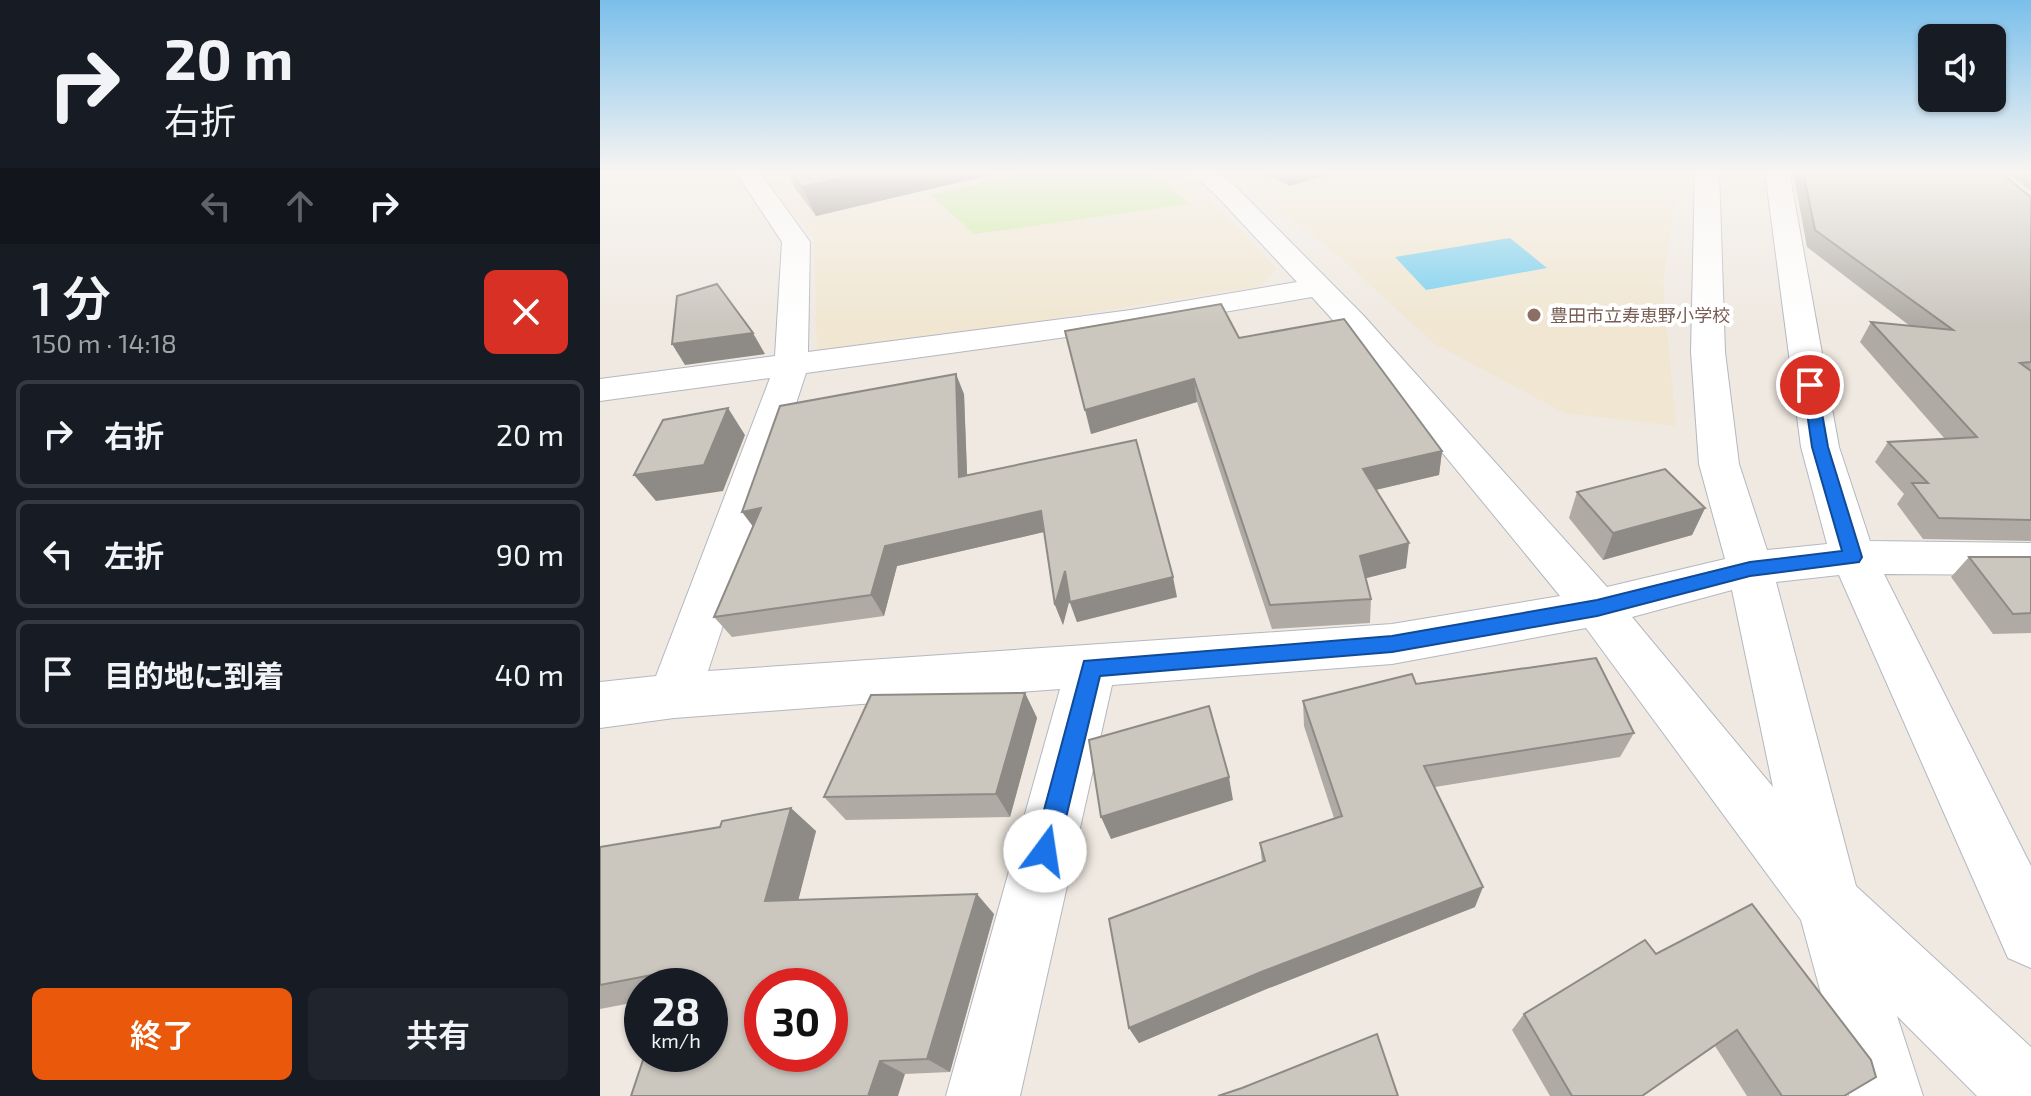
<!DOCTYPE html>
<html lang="ja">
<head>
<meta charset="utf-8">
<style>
  :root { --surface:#171b24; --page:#20242c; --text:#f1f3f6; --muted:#9ea1a6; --line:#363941; --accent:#ea580c }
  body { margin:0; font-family:"Exo 2","Noto Sans JP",sans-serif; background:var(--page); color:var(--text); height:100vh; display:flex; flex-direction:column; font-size:30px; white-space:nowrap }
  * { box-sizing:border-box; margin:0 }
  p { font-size:26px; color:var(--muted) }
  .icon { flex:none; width:44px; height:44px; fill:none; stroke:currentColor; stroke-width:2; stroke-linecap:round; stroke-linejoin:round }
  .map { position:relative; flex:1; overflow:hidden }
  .details { display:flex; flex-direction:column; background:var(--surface); width:600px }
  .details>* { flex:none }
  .top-card { background:#171b24; color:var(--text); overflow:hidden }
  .fabs { position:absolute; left:1318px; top:24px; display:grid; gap:16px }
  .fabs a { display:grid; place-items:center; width:88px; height:88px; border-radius:12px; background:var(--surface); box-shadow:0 2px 6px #0004; font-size:40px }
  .speed { position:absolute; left:24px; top:968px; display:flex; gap:16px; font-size:40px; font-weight:700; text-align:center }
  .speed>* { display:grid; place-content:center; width:104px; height:104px; border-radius:50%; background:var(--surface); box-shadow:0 2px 6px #0004; line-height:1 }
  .speed small { font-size:20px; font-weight:400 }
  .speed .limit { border:12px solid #d22; background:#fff; color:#111 }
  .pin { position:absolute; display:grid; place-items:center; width:68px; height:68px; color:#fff; margin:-34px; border:4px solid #fff; border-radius:50%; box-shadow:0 2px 8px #0007 }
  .me { position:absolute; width:88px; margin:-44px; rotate:14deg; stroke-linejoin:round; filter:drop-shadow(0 0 6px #0008) }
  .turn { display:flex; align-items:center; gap:28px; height:168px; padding:0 32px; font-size:36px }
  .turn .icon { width:104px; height:104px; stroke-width:2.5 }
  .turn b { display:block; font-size:56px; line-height:68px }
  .lanes { display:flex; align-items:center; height:76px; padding:0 32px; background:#0003; justify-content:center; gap:40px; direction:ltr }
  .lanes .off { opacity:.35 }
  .round { display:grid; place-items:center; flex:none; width:84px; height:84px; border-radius:12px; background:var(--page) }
  .head { display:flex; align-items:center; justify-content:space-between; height:136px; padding:0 32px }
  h1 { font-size:48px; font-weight:600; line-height:60px }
  .cta { display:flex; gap:16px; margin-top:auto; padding:16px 32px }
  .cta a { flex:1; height:92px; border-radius:12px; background:var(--accent); color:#fff; font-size:32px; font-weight:600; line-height:92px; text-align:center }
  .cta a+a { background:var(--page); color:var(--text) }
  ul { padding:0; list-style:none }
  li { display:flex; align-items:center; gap:24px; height:108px; margin:0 16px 12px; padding:0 16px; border:4px solid var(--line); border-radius:12px }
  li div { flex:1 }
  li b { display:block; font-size:30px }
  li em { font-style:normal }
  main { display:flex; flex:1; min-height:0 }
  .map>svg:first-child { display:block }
  .education { fill:#f0e6d1 }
  .pitch { fill:#c9ec9a }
  .water { fill:#75cff0 }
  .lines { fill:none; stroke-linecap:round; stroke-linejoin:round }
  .minor-casing { stroke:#b4b7c1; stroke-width:2 }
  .minor { fill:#fff; fill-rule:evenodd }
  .wall { fill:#afaba4 }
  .shaded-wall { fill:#8e8b86 }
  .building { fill:#cbc7bf; stroke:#8e8b86; stroke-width:2; fill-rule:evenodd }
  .route { fill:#1a73e8; stroke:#114b97; stroke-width:2 }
  .education-dot { fill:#8d6e63; stroke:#fff; stroke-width:3 }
  .labels { text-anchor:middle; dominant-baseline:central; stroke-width:8; stroke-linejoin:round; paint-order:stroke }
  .far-education-label { font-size:18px; fill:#785e54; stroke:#fff; text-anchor:start }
</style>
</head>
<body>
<main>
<section class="details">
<div class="top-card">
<div class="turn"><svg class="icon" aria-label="right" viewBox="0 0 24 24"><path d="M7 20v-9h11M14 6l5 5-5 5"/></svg><div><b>20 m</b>右折</div></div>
<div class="lanes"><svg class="icon off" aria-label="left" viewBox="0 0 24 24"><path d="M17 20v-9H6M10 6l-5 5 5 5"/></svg><svg class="icon off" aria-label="ahead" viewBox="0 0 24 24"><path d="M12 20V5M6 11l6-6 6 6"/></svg><svg class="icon" aria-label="right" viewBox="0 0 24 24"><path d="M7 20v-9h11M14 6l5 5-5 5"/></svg></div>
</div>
<div class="head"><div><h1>1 分</h1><p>150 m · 14:18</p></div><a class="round" style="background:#d93025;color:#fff"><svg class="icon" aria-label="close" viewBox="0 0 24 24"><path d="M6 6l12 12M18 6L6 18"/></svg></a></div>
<ul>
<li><svg class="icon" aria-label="right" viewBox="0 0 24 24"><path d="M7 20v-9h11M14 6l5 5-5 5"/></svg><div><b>右折</b></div><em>20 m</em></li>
<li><svg class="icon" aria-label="left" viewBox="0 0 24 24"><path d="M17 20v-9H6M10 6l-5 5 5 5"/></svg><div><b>左折</b></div><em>90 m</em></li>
<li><svg class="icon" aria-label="arrive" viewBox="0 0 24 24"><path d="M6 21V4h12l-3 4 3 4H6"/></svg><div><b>目的地に到着</b></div><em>40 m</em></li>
</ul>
<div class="cta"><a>終了</a><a>共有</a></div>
</section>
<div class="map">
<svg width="1431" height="1096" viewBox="0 0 1431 1096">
  <rect width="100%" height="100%" fill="#efe9e1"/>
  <g class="education">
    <polygon points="238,171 573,171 626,214 676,268 662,286 232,353 217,350 214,236 171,190 174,185"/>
    <polygon points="627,171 1079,171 1063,286 1076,426 965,413 835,344 726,245"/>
  </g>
  <polygon class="pitch" points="433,171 515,171 521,174 549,171 590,204 374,234 331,195"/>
  <polygon class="water" points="910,238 947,268 826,290 795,257"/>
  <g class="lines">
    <g class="minor-casing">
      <path id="minor" d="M 135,171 L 159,171 L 210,242 L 208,352 L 531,310 L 697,282 L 616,195 L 589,171 L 616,171 L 634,185 L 763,315 L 1007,587 L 1125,559 L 1099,464 L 1091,352 L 1095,171 L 1119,171 L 1125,352 L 1139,464 L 1167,550 L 1227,544 L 1201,447 L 1165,171 L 1189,171 L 1239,447 L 1270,541 L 1431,543 L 1431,575 L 1284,574 L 1431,866 L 1431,968 L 1408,958 L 1239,575 L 1176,582 L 1256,886 L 1431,1047 L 1431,1096 L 1377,1096 L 1297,1016 L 1323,1096 L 1249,1096 L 1201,920 L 986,628 L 792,664 L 512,685 L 420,1096 L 346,1096 L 460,689 L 74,718 L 0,728 L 0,682 L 56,676 L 170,378 L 0,401 L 0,379 L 175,356 L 182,242 ZM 712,297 L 741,329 L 960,596 L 792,624 L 108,671 L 206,373 L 531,328 ZM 1132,590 L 1173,787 L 1032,617 Z"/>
    </g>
    <use href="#minor" class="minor"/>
  </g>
  <g class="wall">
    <polygon points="187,171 406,171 216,216 195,188"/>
    <polygon points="661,171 742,171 689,186"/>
    <polygon points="1193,171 1398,171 1431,197 1431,541 1323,539 1297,504 1304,494 1275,462 1288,442 1345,439 1260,342 1271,322 1310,326 1207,247"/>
    <polygon points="1405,171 1431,171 1431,191"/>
    <polygon points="639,338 842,451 839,475 776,490 806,568 766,578 771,599 770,623 672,629 597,402 491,434"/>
    <polygon points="364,394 367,476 577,597 477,622 469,601 463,625 455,605 444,532 297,566 284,616 132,637 114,617"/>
    <polygon points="977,492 1105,508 1092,535 1003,560 969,518"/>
    <polygon points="1369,557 1431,557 1431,633 1393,634 1351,577"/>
    <polygon points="816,684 1034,733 1020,757 835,787 875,907 664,990 539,1043 529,1028 662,862 660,843 734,818 704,726 703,701"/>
    <polygon points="425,693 437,718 410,817 246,820 224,797"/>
    <polygon points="216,831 198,900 394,914 350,1072 305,1074 110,986 42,986 42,1001 0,1009 0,847"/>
    <polygon points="1056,954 1244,1096 1147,1096 1115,1046 1042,1096 950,1096 912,1030 924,1014"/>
  </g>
  <g class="shaded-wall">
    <polygon points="274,171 406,171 216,216 202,187"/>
    <polygon points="689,171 742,171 689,186"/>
    <polygon points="153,333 165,354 85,365 72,344"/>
    <polygon points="356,374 364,394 368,498 359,477"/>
    <polygon points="594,379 597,402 491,434 485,410"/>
    <polygon points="128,408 145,435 123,491 56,501 34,475"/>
    <polygon points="842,451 839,475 762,493 763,469"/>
    <polygon points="161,508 157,532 142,512"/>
    <polygon points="1105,508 1092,535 1003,560 1013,533"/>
    <polygon points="441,511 448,531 297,566 284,616 271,595 285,546"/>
    <polygon points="809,543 806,568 759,580 760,556"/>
    <polygon points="465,571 472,591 463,625 455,605"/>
    <polygon points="573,577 577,597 477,622 470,602"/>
    <polygon points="425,693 437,718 410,817 396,794"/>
    <polygon points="629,777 633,800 511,839 501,817"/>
    <polygon points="191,808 216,831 193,921 165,901"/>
    <polygon points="883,887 875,907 664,990 539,1043 529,1028 661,972"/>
    <polygon points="377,894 394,914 350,1072 327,1059"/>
    <polygon points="280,1061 305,1074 298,1096 268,1096"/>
  </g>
  <g class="building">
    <polygon points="190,171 274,171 202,187"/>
    <polygon points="1203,171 1398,171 1431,197 1431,362 1420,363 1431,371 1431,520 1339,518 1312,483 1328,483 1288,442 1377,437 1271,322 1353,330 1215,230"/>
    <polygon points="117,284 153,333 72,344 77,296"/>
    <polygon points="621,304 639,338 744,319 842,451 763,469 809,543 760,556 771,599 670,605 594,379 485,410 465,331"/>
    <polygon points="356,374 359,477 536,440 573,577 470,602 465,571 455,605 441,511 285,546 271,595 114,617 161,508 142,512 180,406"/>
    <polygon points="128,408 104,465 34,475 63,420"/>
    <polygon points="1065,469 1105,508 1013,533 977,492"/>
    <polygon points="1369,557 1431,557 1431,613 1413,614"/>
    <polygon points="996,658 1034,733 824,766 883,887 661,972 529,1028 509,919 665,861 660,843 742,816 703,701 812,674 816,684"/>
    <polygon points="425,693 396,794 224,797 271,695"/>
    <polygon points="609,706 629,777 501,817 489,740"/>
    <path d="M 191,808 L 165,901 L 377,894 L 327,1059 L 280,1061 L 268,1096 L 31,1096 L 45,1054 L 110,1054 L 110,986 L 67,986 L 72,971 L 0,985 L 0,847 L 120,827 L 122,821 ZM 162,986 L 230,986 L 230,1054 L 162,1054 Z"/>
    <polygon points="1152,904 1271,1060 1276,1077 1244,1096 1182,1096 1137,1030 1042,1096 972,1096 924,1014 1045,940 1056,954"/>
    <polygon points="777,1034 798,1096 618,1096 642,1088"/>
  </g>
  <linearGradient id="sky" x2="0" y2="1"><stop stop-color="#7abfeb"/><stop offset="0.53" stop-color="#f8f5f2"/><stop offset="1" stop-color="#f8f5f2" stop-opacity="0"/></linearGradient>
  <rect width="1431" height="324" fill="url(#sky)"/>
  <polygon class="route" points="1210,381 1217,385 1228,447 1262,557 1259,562 1150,576 997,616 792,652 500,676 458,851 454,860 445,864 436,860 433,851 484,661 792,636 997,600 1150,562 1242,551 1212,447 1203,385"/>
  <circle class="education-dot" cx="934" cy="315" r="8"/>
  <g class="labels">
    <g class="far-education-label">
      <text x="950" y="315">豊田市立寿恵野小学校</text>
    </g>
  </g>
</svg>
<div class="fabs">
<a><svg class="icon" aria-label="sound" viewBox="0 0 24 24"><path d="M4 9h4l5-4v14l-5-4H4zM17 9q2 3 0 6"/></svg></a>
</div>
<div class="speed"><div>28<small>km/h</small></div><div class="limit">30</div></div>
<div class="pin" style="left:1210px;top:385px;background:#d93025"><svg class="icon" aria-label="arrive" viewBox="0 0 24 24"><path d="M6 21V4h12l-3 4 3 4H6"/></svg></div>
<svg class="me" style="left:445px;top:851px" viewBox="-20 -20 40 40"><circle r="19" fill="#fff"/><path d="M0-13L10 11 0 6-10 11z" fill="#1a73e8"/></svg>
</div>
</main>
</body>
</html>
